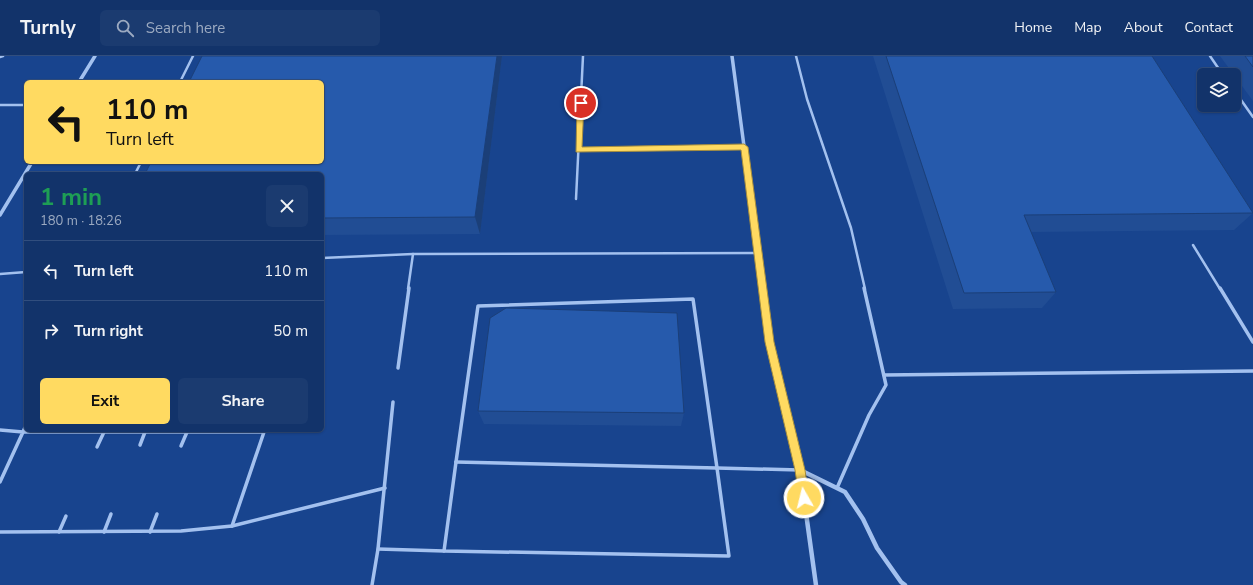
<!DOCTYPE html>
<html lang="en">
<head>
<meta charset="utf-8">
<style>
  :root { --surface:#12336a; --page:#1b3b70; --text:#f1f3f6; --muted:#9caac1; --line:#314e7e; --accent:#ffda61 }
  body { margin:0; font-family:"Nunito Sans",sans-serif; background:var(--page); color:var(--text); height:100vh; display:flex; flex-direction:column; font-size:15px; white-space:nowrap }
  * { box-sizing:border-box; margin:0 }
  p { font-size:13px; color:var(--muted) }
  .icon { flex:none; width:22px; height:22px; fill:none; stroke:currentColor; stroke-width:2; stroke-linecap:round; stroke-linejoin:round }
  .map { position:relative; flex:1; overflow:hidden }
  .sheet { position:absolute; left:24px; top:116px; width:300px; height:260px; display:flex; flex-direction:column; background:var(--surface); border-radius:6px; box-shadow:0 1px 3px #0004,0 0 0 1px var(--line) }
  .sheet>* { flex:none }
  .hud { position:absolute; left:24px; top:24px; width:300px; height:84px; border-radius:6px; box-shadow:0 1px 3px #0004,0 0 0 1px var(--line); background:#ffda61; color:#111; overflow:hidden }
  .buttons { position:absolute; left:1197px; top:12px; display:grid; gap:8px }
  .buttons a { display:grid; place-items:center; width:44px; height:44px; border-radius:6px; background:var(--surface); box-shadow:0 1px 3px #0004,0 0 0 1px var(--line); font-size:20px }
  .pin { position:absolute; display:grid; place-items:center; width:34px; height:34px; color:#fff; margin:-17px; border:2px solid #fff; border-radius:50%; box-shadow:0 1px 4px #0007 }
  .me { position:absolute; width:44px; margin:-22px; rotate:352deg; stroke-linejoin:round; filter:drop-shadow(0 0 3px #0008) }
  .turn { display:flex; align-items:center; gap:14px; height:84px; padding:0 16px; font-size:18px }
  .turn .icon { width:52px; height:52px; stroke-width:2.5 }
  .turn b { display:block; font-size:28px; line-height:34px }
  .round { display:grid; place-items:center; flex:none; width:42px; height:42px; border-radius:6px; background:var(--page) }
  .head { display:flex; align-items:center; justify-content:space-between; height:68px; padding:0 16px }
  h1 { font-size:24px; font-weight:700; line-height:30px; color:#1e9e55 }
  .action { display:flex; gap:8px; margin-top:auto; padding:8px 16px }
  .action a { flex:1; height:46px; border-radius:6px; background:var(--accent); color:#111; font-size:16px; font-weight:700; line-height:46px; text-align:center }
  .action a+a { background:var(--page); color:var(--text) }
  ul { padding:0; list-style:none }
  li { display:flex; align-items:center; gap:12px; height:60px; padding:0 16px; border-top:1px solid var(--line) }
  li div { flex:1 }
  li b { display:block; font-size:15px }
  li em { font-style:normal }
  header { display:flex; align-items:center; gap:24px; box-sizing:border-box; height:56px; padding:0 20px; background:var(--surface); border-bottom:1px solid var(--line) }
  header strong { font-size:19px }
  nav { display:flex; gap:22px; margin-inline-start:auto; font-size:14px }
  .search { width:280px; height:36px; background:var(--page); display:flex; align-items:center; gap:10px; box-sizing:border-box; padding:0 14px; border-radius:6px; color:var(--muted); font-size:15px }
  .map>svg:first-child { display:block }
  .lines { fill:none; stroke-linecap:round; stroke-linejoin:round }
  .lane-far1 { stroke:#a3c1ef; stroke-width:2.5 }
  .lane { stroke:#a3c1ef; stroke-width:3.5 }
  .street-far1 { stroke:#a3c1ef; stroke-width:3.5 }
  .street { stroke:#a3c1ef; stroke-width:4.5 }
  .wall { fill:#214d94 }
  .shaded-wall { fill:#1b3f78 }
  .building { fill:#265aac; stroke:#1b3f78 }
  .route { fill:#ffda61; stroke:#a68e3f }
</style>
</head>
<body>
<header>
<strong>Turnly</strong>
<div class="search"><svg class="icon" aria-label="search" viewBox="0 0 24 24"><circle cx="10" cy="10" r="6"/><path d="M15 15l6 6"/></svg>Search here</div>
<nav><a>Home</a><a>Map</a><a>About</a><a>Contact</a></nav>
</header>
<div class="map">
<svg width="1253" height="529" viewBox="0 0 1253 529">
  <rect width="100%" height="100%" fill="#18448e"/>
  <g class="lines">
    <g class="lane-far1">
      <polyline points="796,0 807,43 851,172 865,233"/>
      <polyline points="1210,0 1223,19"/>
      <polyline points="0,1 3,0"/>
      <polyline points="180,26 193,0"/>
      <polyline points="1234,34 1253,61"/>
      <polyline points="0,49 26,49"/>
      <polyline points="578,94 744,91"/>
      <polyline points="135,118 141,106"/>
      <polyline points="576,143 583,0"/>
      <polyline points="1193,189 1220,233"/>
      <polyline points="322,202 413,198 758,197"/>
      <polyline points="0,218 26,216"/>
      <polyline points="408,233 413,198"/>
    </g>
    <g class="lane">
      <polyline points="1220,232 1253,286"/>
      <polyline points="398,312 409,232"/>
      <polyline points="884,319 1253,315"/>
      <polyline points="26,369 23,376 264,376 232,470"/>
      <polyline points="0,374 23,376 0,426"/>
      <polyline points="140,389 145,376"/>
      <polyline points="181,390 187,376"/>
      <polyline points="97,391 104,376"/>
      <polyline points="456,406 717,412"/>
      <polyline points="456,406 444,495 729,500 717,412"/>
      <polyline points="456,406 478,250 693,243 717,412"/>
      <polyline points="717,412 800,414"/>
      <polyline points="837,432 869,359 886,329 864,232"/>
      <polyline points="0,476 181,475 232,470 385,432"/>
      <polyline points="59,476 66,460"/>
      <polyline points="104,476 111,458"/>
      <polyline points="150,476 157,458"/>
      <polyline points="378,493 444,495"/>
      <polyline points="372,529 378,493 393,346"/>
    </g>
    <g class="street-far1">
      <polyline points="732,0 763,233"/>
      <polyline points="79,26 95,0"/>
      <polyline points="0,159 32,106"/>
    </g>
    <g class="street">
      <polyline points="763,232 770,286 800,414 816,529"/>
      <polyline points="800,414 845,436 863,463 877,492 901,526 905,529"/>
    </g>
  </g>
  <g class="wall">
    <polygon points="202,0 502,0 480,178 322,179 322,118"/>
    <polygon points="873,0 1152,0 1253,157 1234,174 1031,176 1056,236 1042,252 953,253"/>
    <polygon points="1220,0 1253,0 1253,45"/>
    <polygon points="478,355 684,357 681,370 484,368"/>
  </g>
  <polygon class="shaded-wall" points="497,0 502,0 480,178 475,161"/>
  <g class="building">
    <polygon points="202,0 497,0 475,161 322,162 322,118 145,118 151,106 322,106 322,26 189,26"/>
    <polygon points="886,0 1152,0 1253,157 1024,159 1056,236 964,237"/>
    <polygon points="1245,0 1253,0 1253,11"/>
    <polygon points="506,252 677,257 684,357 478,355 490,262"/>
  </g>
  <polygon class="route" points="581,44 584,47 582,91 744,88 748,91 774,286 805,414 809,442 808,446 804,448 800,446 799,442 795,414 765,286 741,94 576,96 577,47"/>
</svg>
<div class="buttons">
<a><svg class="icon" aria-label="layers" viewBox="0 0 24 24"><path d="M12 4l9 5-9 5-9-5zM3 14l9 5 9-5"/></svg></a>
</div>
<div class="pin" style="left:581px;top:47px;background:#d93025"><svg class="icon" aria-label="arrive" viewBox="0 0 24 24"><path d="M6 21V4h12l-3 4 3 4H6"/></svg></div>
<svg class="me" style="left:804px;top:442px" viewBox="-20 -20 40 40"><circle r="17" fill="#ffda61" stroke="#fff" stroke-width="3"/><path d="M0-11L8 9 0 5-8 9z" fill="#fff"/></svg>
<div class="hud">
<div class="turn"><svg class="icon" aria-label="left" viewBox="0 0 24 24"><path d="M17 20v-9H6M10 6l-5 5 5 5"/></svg><div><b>110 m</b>Turn left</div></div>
</div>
<section class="sheet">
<div class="head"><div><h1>1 min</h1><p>180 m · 18:26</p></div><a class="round"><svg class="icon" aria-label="close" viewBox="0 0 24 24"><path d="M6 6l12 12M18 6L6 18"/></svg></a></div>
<ul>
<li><svg class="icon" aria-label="left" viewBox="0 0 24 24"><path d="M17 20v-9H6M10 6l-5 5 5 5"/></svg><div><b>Turn left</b></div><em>110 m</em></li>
<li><svg class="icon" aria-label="right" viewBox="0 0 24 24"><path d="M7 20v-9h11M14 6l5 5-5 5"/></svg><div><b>Turn right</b></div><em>50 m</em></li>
</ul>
<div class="action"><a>Exit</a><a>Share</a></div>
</section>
</div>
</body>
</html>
